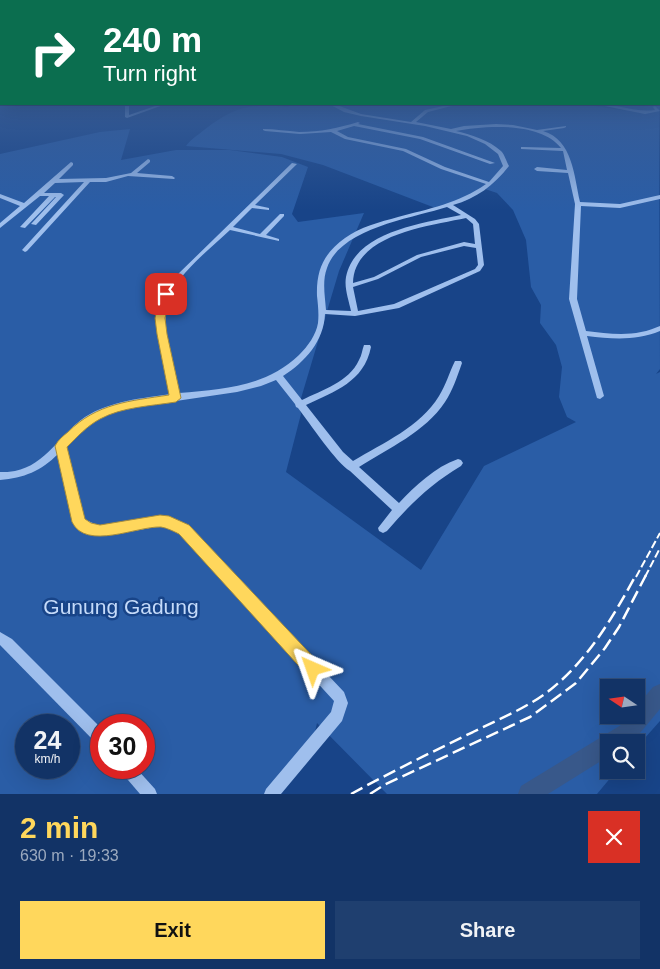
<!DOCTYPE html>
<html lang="en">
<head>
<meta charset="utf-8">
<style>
  :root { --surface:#123366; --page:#1f3f6f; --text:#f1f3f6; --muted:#9caabf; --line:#314e7a; --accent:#ffd75c }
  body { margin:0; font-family:Helvetica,sans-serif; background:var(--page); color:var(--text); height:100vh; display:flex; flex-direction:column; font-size:19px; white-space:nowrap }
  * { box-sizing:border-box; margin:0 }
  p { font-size:16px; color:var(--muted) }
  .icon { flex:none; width:28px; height:28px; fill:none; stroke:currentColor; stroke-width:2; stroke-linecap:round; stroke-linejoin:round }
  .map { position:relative; height:794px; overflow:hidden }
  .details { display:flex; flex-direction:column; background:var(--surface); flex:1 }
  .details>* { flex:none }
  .hud { position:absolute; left:0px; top:0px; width:660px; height:105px; box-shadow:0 5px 20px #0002,0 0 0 1px var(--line); background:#0b6e4f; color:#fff; overflow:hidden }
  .needle { width:32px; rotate:283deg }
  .buttons { position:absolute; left:600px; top:679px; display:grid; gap:10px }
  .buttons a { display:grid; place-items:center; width:45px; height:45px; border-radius:0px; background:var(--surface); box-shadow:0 5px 20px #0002,0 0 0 1px var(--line); font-size:25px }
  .speed { position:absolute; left:15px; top:714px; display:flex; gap:10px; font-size:25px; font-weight:700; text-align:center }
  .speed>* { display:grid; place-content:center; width:65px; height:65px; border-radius:50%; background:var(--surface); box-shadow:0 5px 20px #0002,0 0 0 1px var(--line); line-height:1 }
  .speed small { font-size:12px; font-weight:400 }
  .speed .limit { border:8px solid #d22; background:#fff; color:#111 }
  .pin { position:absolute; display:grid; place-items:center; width:42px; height:42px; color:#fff; margin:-21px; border-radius:10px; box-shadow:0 2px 8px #0006 }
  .me { position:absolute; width:55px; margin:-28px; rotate:317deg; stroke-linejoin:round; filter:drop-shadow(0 0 4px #0008) }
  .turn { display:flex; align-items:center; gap:18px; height:105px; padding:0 20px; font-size:22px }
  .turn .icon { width:65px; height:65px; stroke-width:2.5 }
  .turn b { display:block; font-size:35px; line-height:42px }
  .round { display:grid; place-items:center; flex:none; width:52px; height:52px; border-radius:0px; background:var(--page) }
  .summary { display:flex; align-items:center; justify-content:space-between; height:85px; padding:0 20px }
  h1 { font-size:30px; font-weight:700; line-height:38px; color:var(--accent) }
  .action { display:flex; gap:10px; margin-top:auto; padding:10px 20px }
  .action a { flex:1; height:58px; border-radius:0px; background:var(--accent); color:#111; font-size:20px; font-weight:700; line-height:58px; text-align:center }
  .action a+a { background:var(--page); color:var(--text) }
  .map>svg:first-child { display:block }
  .green { fill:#2a5da6; fill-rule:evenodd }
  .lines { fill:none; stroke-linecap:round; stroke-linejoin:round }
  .river { fill:#38588a; fill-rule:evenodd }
  .minor { fill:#9fbfed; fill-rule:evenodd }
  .rail-far1 { stroke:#fff; stroke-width:2; stroke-dasharray:8 3; stroke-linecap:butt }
  .rail { stroke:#fff; stroke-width:2.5; stroke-dasharray:13 5.5; stroke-linecap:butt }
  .route { fill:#ffd75c; stroke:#a68c3c }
  .labels { text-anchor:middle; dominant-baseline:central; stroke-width:5; stroke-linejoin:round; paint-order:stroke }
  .near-park-label { font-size:21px; fill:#c5dbfa; stroke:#184488 }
</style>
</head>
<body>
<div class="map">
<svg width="660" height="794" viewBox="0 0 660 794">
  <rect width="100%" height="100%" fill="#184488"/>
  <path class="green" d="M 659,99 L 660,369 L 656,374 L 660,372 L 660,721 L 636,748 L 636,742 L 609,742 L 609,770 L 617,770 L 597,794 L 387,794 L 317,723 L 314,736 L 273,794 L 0,794 L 0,154 L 100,132 L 130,129 L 121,160 L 176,150 L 230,150 L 282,157 L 308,167 L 292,214 L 298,222 L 364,213 L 339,271 L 299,405 L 301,414 L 286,472 L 421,570 L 484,466 L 576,422 L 567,417 L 559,397 L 562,367 L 556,345 L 540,323 L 541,305 L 531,287 L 526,240 L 513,210 L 497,193 L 485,189 L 467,200 L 438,209 L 323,165 L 281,154 L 186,146 C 191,139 198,135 204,130 C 234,107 250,103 288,107 L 289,104 L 581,104 L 627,111 L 599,104 L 659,104 ZM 609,688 L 636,688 L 636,715 L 609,715 ZM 26,725 L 69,725 L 69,768 L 26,768 ZM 101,725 L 144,725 L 144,768 L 101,768 Z"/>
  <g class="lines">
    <polygon class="river" points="660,684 660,709 635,739 629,742 609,742 609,756 548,794 518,794 521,786 621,725 629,715 636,715 636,707 653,687"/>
    <g class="minor">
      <polygon points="125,104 129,104 129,115 161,104 166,104 127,118 125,117"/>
      <path d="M 329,104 L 334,104 L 361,114 L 411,122 L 425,110 L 453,104 L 459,104 L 428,112 L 416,122 L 451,129 L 464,126 L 496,124 L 513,125 L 537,130 L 566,126 L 566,127 L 564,128 L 543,131 C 573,140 574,176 580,202 L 620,204 L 660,195 L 660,199 L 620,208 L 581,206 L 577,299 L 586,331 C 604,333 623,336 641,332 C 648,331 654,328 660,326 L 660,331 C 636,341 612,339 587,336 L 604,396 L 600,399 L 597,398 L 569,299 L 575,204 L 568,173 L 537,171 L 534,169 L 537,167 L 567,170 L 563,151 L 521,149 L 521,147 L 523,147 L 561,148 C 541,122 486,125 456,131 C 472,135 489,140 501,151 C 505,155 506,161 509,166 C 493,186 477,198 453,205 L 475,219 L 479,224 L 484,265 L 480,271 L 399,308 L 355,316 L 325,314 C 324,341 305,362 283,376 L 302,400 C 322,390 349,382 359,360 C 362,355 362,350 364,345 L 370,345 L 371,347 C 364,382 335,391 306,405 L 343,452 L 353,461 C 383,443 420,427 439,396 C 446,385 449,373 455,361 L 461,361 L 462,363 C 457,377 453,390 445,402 C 425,432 389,448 359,467 L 399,503 C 415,486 435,467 458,459 L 461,460 L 463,463 L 461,466 C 432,483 409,505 387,531 L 383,533 L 379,531 L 378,528 L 392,510 L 350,471 C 337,464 309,422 298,408 L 296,407 L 295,404 L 276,380 L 261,386 L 237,392 L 176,401 L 154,402 L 117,411 L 89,423 L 66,446 L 84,519 L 97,525 L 107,525 L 160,516 L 173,520 L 188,527 L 344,692 L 348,703 L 342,721 L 281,794 L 264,794 L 266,789 L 331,712 L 334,701 L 180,533 L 160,526 L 118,534 L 97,534 L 84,531 L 75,525 L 58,454 C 41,471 24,478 0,480 L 0,472 C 5,472 10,472 15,471 C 46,465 61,433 85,417 C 110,401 143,398 171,394 C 161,348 146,320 175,277 L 292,163 L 297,164 L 255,205 L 269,208 L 269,210 L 252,208 L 233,227 L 260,234 L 280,214 L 284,214 L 284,216 L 266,235 L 279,239 L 279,241 L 230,230 C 213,246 194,261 180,279 C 153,312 171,357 179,393 C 224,389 265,387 299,355 C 308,346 316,335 318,323 C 319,314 318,305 317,296 C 316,270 324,253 345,238 C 360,227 380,222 398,217 C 428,209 459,203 486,184 L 441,169 L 403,151 L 345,139 L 331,132 L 300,134 L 265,131 L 263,130 L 263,129 C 275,129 287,131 299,132 C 321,132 338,128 358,122 L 360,123 L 358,124 L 423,137 L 495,163 L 490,164 L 420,139 L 354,126 L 337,131 L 348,137 L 406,149 L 445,167 L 489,182 L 503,166 L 498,154 L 485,144 L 467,136 L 425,126 L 361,116 L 344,112 ZM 447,207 L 461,215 C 424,223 355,231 346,277 C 344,288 349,301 351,311 L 326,310 C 325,296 322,281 327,268 C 340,228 413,218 447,207 ZM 466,218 L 473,224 L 475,244 L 464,242 L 417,255 L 374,277 L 353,283 C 354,234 429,226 466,218 ZM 464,246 L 476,248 L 478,265 L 475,269 L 394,304 L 358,311 L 353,287 L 378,279 L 421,257 Z"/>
      <path d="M 595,104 C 615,103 635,113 655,110 L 653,107 L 655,106 L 660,111 L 645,114 Z"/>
      <polygon points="148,159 150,160 150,162 137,173 172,176 175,178 174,179 128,176 106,182 90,182 27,251 25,252 22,250 84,182 55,183 44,193 61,193 64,195 36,225 31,224 56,197 55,197 25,228 20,227 49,196 40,196 0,228 0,223 20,206 0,198 0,194 24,203 71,162 73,163 73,165 59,179 106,178 131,173"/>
      <polygon points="0,632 12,639 101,728 101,745 96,743 0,645"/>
      <polygon points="120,768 136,768 155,789 157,794 140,794 122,773"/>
    </g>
    <g class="rail-far1">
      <polyline points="636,577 660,533"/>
      <polyline points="645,577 660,548"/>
    </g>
    <g class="rail">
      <path d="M 351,794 C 391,772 432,752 473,732 C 499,719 527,708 550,690 C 588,660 613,617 636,575"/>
      <polyline points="370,794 384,785 530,717 576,683 605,648 619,627 646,575"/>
    </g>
  </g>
  <linearGradient id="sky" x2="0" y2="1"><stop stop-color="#0d254b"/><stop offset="0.47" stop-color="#375c96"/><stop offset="1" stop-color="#375c96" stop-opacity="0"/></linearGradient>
  <rect width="660" height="210" fill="url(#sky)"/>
  <path class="route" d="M 166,291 L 171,294 L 165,318 L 167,334 L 181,398 L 176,402 C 151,406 122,407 100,419 C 87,426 77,437 67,447 L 85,519 L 91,523 L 100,525 L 160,515 L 169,516 L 189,525 L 319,663 L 322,669 L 319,675 L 313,678 L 307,675 L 179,534 C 173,531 167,528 161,527 C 137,526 86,551 72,522 L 55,446 C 58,440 63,436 68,432 C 97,403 130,401 169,395 L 157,334 L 155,318 L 161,294 Z"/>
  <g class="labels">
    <g class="near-park-label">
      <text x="121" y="606">Gunung Gadung</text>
    </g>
  </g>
</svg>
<div class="buttons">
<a><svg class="needle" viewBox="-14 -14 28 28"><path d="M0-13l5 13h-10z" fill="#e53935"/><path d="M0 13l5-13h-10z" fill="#9caabf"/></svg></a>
<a><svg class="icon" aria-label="search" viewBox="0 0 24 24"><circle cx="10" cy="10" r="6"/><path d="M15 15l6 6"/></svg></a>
</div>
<div class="speed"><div>24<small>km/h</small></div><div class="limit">30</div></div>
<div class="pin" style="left:166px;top:294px;background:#d93025"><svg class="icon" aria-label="arrive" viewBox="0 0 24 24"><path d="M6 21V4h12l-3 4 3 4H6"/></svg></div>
<svg class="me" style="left:313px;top:669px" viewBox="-20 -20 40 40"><path d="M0-17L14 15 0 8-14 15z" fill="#ffd75c" stroke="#fff" stroke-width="4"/></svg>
<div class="hud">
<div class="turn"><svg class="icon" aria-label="right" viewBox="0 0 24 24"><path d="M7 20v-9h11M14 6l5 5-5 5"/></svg><div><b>240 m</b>Turn right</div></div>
</div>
</div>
<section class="details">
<div class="summary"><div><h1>2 min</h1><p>630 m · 19:33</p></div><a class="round" style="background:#d93025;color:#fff"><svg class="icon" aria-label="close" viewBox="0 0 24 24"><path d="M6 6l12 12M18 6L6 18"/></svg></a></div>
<div class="action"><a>Exit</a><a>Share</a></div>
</section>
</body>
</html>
